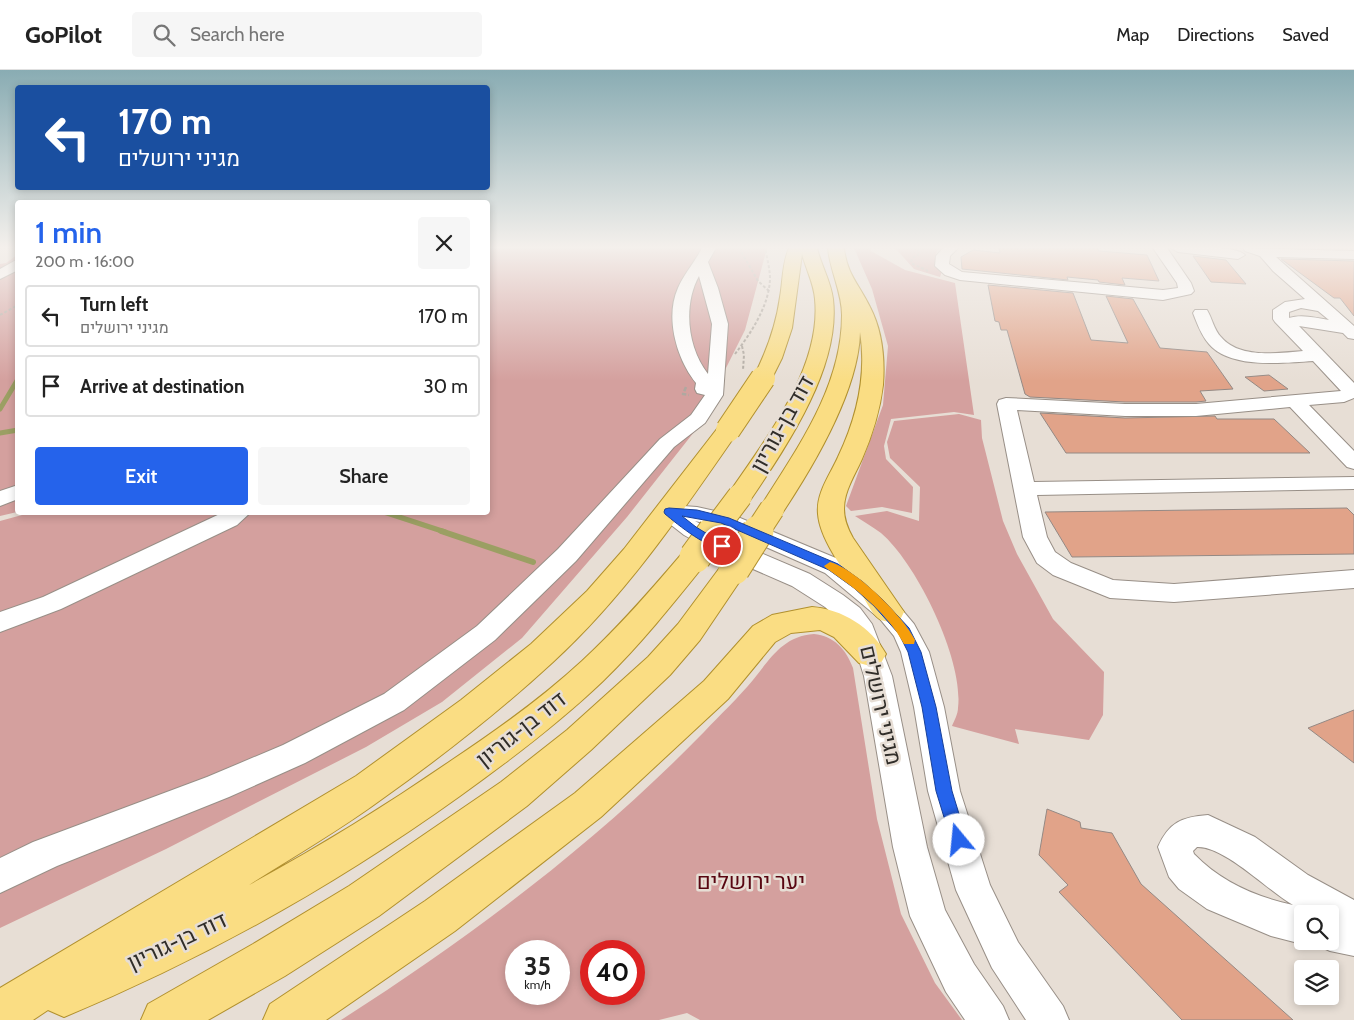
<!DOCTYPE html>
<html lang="en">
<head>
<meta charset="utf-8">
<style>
  :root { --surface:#fff; --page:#f6f6f6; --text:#222; --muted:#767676; --line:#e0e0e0; --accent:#2563eb }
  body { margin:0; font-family:Cabin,Heebo,sans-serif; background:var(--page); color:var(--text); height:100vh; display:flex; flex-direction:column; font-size:19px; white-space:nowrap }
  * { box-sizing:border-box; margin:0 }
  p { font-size:16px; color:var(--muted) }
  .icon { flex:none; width:28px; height:28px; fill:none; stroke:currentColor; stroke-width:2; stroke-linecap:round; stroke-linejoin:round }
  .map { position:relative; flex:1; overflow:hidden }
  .details { position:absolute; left:15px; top:130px; width:475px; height:315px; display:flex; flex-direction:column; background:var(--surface); border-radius:5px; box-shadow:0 2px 8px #0003 }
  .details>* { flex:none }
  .banner { position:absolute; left:15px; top:15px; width:475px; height:105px; border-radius:5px; box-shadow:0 2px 8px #0003; background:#1a4fa0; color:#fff; overflow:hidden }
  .tools { position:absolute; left:1294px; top:835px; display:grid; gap:10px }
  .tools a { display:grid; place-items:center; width:45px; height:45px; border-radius:5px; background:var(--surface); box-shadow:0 2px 8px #0003; font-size:25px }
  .speed { position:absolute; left:505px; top:870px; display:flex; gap:10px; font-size:25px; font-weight:700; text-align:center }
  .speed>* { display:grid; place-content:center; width:65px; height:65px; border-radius:50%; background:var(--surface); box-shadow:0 2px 8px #0003; line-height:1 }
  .speed small { font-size:12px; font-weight:400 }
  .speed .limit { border:8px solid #d22; background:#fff; color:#111 }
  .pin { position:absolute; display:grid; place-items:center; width:42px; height:42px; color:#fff; margin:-21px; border:2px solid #fff; border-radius:50%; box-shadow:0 1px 5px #0007 }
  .me { position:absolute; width:55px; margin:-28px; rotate:343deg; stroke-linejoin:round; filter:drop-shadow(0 0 4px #0008) }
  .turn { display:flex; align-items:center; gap:18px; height:105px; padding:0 20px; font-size:22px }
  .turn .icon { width:65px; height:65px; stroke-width:2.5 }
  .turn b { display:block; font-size:35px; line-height:42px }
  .round { display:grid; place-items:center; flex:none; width:52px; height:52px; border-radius:5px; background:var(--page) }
  .head { display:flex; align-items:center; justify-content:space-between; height:85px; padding:0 20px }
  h1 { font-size:30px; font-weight:600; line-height:38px; color:var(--accent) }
  .primary-button { display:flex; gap:10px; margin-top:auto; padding:10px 20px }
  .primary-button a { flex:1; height:58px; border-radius:5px; background:var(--accent); color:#fff; font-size:20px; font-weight:600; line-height:58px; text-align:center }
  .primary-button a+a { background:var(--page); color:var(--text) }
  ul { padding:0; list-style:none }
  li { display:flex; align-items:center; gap:15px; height:62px; margin:0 10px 8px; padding:0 10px; border:2px solid var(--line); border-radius:5px }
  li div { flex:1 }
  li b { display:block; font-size:19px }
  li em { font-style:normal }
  header { display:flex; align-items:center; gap:30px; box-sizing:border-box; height:70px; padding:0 25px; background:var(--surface); border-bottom:1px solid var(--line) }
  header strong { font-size:24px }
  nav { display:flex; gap:28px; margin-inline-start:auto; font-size:18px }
  .search { width:350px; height:45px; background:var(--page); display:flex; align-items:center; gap:12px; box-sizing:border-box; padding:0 18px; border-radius:5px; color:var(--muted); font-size:19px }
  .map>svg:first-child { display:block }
  .green { fill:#d4a09e; fill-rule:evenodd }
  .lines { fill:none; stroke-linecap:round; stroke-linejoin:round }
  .stream-far1 { stroke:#9b9f63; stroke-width:5 }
  .stream { stroke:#9b9f63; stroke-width:6 }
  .building { fill:#e1a389; stroke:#948984 }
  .minor-casing { stroke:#988f87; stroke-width:2 }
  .major-casing { stroke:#b1902e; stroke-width:2 }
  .path-far1 { stroke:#afa8a0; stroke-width:2; stroke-dasharray:3 2; stroke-linecap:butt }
  .path { stroke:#afa8a0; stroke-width:2.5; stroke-dasharray:4.5 2; stroke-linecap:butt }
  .minor { fill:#fff; fill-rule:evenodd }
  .major { fill:#fadd83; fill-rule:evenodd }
  .major-bridge-far1-casing { stroke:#b1902e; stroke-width:26; stroke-linecap:butt }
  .major-bridge-casing { stroke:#b1902e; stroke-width:33; stroke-linecap:butt }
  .major-bridge-far1 { stroke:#fadd83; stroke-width:24 }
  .major-bridge { stroke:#fadd83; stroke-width:31 }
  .route { fill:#2563eb; stroke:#184099 }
  .slow { fill:#f59e0b }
  .labels { text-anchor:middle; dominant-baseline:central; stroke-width:5; stroke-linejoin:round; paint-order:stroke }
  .near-street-label { font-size:22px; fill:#302d29; stroke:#e7ded5 }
  .near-park-label { font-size:22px; fill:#580611; stroke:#e7ded5 }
</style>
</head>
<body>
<header>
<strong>GoPilot</strong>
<div class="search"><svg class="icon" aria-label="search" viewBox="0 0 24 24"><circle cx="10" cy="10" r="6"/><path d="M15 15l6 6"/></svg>Search here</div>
<nav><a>Map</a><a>Directions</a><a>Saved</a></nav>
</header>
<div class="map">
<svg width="1354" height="950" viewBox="0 0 1354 950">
  <rect width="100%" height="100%" fill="#e7ded5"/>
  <g class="green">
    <polygon points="488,178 767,178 745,260 694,362 627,447 522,568 442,632 366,677 166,779 0,858 0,451 33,442 488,442"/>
    <polygon points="854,178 871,178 871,181 905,200 955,213 974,345 954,342 891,349 884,376 886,389 913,417 912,443 882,437 851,441 846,436 883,335 888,276 872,219"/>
    <polygon points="895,178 939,178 936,184 936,194 942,201 940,207 914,199"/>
    <polygon points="17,185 17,442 0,446 0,194 6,193"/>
    <path d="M 959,344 L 981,350 L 982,368 L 1003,451 L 1017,484 L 1053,549 L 1104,602 L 1103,645 L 1089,670 L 1015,659 L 1019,674 L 952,656 C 954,651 958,644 958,638 C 964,590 917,494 881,463 C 873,457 864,452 855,446 L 887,441 L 919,451 L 920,417 L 890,388 L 887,372 L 894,351 Z"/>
    <path d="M 814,564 C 834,566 846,579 853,598 L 877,749 L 901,844 L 935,913 L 962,950 L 700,950 L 687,943 L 659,950 L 341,950 C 471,867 596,773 704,662 C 720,645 738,628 753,610 C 770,589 783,566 814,564 ZM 559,881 L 559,924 L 516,924 L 516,881 ZM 634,881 L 634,924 L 591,924 L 591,881 Z"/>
  </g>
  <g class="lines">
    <g class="stream-far1">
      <polyline points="0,339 18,309"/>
      <polyline points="0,363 18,360"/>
      <polyline points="384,442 445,462"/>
    </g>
    <polyline class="stream" points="441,461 533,492"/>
  </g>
  <g class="building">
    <polygon points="999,178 1097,178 1099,181 1147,185 1159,211 1122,208 1125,215 1099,212 1098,210 1067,207 1068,210 962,199 961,187 973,180 1000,183"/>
    <polygon points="1193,186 1226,190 1246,214 1211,212"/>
    <polygon points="1281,189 1354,191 1354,246 1340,228 1334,228"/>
    <polygon points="988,215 1073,223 1091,270 1128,273 1106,226 1133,229 1160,278 1207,282 1233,319 1200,321 1206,331 1196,332 1125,332 1030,327 1025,324 1007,260 1001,260 999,252 995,251"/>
    <polygon points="1269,305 1288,319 1264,321 1245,307"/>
    <polygon points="1040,343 1125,348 1215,346 1217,349 1274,349 1310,383 1066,383"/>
    <polygon points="1347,438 1354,445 1354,484 1072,487 1045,442"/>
    <polygon points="1354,640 1354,693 1308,658"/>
    <polygon points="1047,739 1080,752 1081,758 1112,763 1141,814 1293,950 1182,950 1059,822 1068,815 1039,785"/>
  </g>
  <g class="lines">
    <g class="minor-casing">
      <g id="minor">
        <path d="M 702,178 L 716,178 L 708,192 L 718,218 L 728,254 L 723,325 L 705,353 L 674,377 L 576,491 L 495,570 L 404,640 L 305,693 L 229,727 L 57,796 L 0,823 L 0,788 L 33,772 L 207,707 L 283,675 L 384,624 L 477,556 L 558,479 L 660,369 L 691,345 L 705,325 L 697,323 L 695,319 L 696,313 C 676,288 665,247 678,218 C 684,204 695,192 702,178 ZM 699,206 L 712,254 L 708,304 C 687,277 683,235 699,206 Z"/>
        <polygon points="943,178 958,178 950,186 949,194 962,202 1163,220 1178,218 1177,213 1153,178 1167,178 1191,213 1194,221 1191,224 1163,230 960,210 945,205 935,196 936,186"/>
        <path d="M 1171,178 C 1184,177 1237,175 1245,185 L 1238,189 L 1178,182 Z"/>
        <path d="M 1243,178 L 1354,181 L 1354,189 L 1276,187 L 1354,256 L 1354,269 L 1348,268 L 1343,263 L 1299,256 L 1354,313 L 1354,328 L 1344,332 L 1309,335 L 1354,381 L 1354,399 L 1347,397 L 1290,337 L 1196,346 L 1125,346 L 1017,340 L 1034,412 L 1354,407 L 1354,419 L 1037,425 L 1047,467 L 1055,482 L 1071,493 L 1113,510 L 1174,514 L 1354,500 L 1354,518 L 1174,532 L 1110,528 L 1053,505 L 1037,493 L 1023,467 L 997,334 L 999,330 L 1006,328 L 1125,334 L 1196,334 L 1341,321 L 1313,291 C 1283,293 1230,299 1209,274 C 1201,265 1197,253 1193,243 L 1195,240 L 1207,240 C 1212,248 1214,260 1221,267 C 1239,289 1279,283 1303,281 L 1275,252 L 1273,249 L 1273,240 L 1285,232 L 1305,229 L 1273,201 L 1260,186 L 1245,181 ZM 1301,238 L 1318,241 L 1329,250 C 1316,248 1302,244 1289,248 L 1289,242 Z"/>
        <polygon points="18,189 18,200 0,209 0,199"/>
        <polygon points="18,415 18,429 0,436 0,421"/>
        <polygon points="669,435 697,437 733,445 843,491 898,535 914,554 929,582 944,637 960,721 990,815 1018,872 1063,936 1069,950 1026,950 992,898 956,820 928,721 914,637 901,582 894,566 880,549 825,503 718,456 695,451 730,470 810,504 843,525 860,538 872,554 892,606 927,777 945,840 974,894 1003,936 1009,950 965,950 946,922 910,846 893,777 864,606 851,564 842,552 825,537 792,516 714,482 684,465 661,447 658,442 661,437"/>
        <polygon points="224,442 251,442 237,455 61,539 0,562 0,542 43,527"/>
        <path d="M 1208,745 L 1255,767 L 1308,805 L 1354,830 L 1354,886 L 1330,881 L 1317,875 L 1315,871 L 1330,871 L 1330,844 L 1302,844 L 1302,871 L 1310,871 L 1302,874 L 1271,866 L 1207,839 L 1179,819 L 1169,807 L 1158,777 C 1169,752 1182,747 1208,745 ZM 1197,777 C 1225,776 1268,821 1293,835 C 1256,827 1221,812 1194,784 L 1193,781 Z"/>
      </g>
    </g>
    <g class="major-casing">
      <g id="major">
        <path d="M 789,178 L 817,178 C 821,195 831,212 833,229 C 841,298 786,377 749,432 L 740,434 L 731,432 L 727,426 C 764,371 822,299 815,229 C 814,214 806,199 802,184 L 792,258 L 782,288 L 770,312 L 763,314 L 756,312 L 753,308 C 766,283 776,256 780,227 C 783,211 782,194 789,178 Z"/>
        <path d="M 828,178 L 844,178 C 847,205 859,214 870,237 C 882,260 885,289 883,315 C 880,341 872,366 862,389 C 855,405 844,421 844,439 C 844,450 848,459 853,468 L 904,542 L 900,550 C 877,556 874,544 863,527 C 847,505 820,471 818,444 C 816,423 830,405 838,387 C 857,347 867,306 860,262 C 859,320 813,397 781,445 L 772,447 L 763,445 L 759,439 C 796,380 842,318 842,245 C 842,222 830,201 828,178 Z"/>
        <path d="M 728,353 L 736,355 L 739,360 C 683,441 626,525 553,592 C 500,641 441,687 382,729 C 340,760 293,787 249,815 C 319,777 387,735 452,690 C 497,660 542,628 582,591 C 619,557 652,519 685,480 L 695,478 L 705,480 L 709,487 L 705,494 C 673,534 640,575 603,611 C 559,653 510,690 460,726 C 336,815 206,888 64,947 L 48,940 L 33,950 L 0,950 L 0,918 L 356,706 L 461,630 L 531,574 L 587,521 L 624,479 L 720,355 Z"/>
        <polygon points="734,489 744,492 748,499 700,570 670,605 591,680 527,736 379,846 285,906 208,950 141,950 148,934 253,874 349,816 501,712 567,660 648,587 678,554 724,492"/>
        <path d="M 812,537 C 842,539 871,557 886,584 L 881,593 L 870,596 L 859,593 L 834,567 L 820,560 L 791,563 L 775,572 L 728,629 L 601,747 L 455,861 L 326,950 L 263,950 L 270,934 L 425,831 L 575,723 L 704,611 L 753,556 L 772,545 Z"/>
      </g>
    </g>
    <g class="path-far1">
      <polyline points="739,178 758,211 769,221"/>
      <polyline points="919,178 918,185 912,188 911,193 928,201"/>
      <polyline points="0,245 18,235"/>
      <polyline points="742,276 744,285 743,300"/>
      <path d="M 735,284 C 751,263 769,236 770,209 C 770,199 767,188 765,178"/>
    </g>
    <polyline class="path" points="686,317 683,324 689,325"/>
    <use href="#minor" class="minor"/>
    <use href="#major" class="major"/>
    <g class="major-bridge-far1-casing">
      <g id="major-bridge-far1">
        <polyline points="728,360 763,308"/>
        <polyline points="713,462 740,426"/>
        <polyline points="757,462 772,439"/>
      </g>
    </g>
    <g class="major-bridge-casing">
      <g id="major-bridge">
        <polyline points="695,487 714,461"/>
        <polyline points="734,499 758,461"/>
      </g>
    </g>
    <use href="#major-bridge-far1" class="major-bridge-far1"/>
    <use href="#major-bridge" class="major-bridge"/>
  </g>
  <linearGradient id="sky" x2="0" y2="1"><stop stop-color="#89acb3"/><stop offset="0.57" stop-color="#f4f0ec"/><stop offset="1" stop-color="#f4f0ec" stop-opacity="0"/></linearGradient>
  <rect width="1354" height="311" fill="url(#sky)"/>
  <path class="route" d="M 669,438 L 697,440 L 729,448 L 838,494 L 863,512 L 883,530 L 909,558 L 921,582 L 936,637 L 952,721 L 967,770 L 965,776 L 959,778 L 953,776 L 951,770 L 936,721 L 922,637 L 908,582 L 899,564 L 874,536 L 854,518 L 829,500 L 721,453 L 682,446 L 696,457 L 727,476 L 726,478 C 711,482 677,454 665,444 L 664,442 L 665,439 Z"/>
  <path class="slow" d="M 830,492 C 856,499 904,547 915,570 L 914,574 L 904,574 C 886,541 856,519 826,498 L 824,496 Z"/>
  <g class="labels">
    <g class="near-street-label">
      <text transform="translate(782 354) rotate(-61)">דוד בן-גוריון</text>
      <text transform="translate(881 635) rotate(77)">מגיני ירושלים</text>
      <text transform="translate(521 659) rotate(-38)">דוד בן-גוריון</text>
      <text transform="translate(177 871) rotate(-25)">דוד בן-גוריון</text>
    </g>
    <g class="near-park-label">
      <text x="751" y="811">יער ירושלים</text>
    </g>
  </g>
</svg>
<div class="tools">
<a><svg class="icon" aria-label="search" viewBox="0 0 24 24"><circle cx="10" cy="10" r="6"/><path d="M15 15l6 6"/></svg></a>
<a><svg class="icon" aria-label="layers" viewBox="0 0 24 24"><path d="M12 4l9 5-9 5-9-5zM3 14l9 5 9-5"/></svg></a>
</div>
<div class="speed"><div>35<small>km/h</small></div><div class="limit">40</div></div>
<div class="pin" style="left:722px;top:476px;background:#d93025"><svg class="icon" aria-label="arrive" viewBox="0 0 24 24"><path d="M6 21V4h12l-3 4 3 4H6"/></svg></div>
<svg class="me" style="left:959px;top:770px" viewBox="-20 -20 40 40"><circle r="19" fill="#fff"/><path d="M0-13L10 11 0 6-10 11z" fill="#2563eb"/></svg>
<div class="banner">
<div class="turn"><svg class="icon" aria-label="left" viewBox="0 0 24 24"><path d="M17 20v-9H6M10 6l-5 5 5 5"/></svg><div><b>170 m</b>מגיני ירושלים</div></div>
</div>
<section class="details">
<div class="head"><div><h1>1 min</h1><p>200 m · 16:00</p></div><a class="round"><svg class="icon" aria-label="close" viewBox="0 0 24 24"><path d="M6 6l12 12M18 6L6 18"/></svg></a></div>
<ul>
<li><svg class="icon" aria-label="left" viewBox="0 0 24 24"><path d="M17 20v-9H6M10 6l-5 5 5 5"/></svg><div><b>Turn left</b><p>מגיני ירושלים</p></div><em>170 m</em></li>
<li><svg class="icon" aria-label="arrive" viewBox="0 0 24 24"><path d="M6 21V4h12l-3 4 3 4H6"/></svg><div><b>Arrive at destination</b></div><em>30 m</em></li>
</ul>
<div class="primary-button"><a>Exit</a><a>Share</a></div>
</section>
</div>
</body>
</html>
